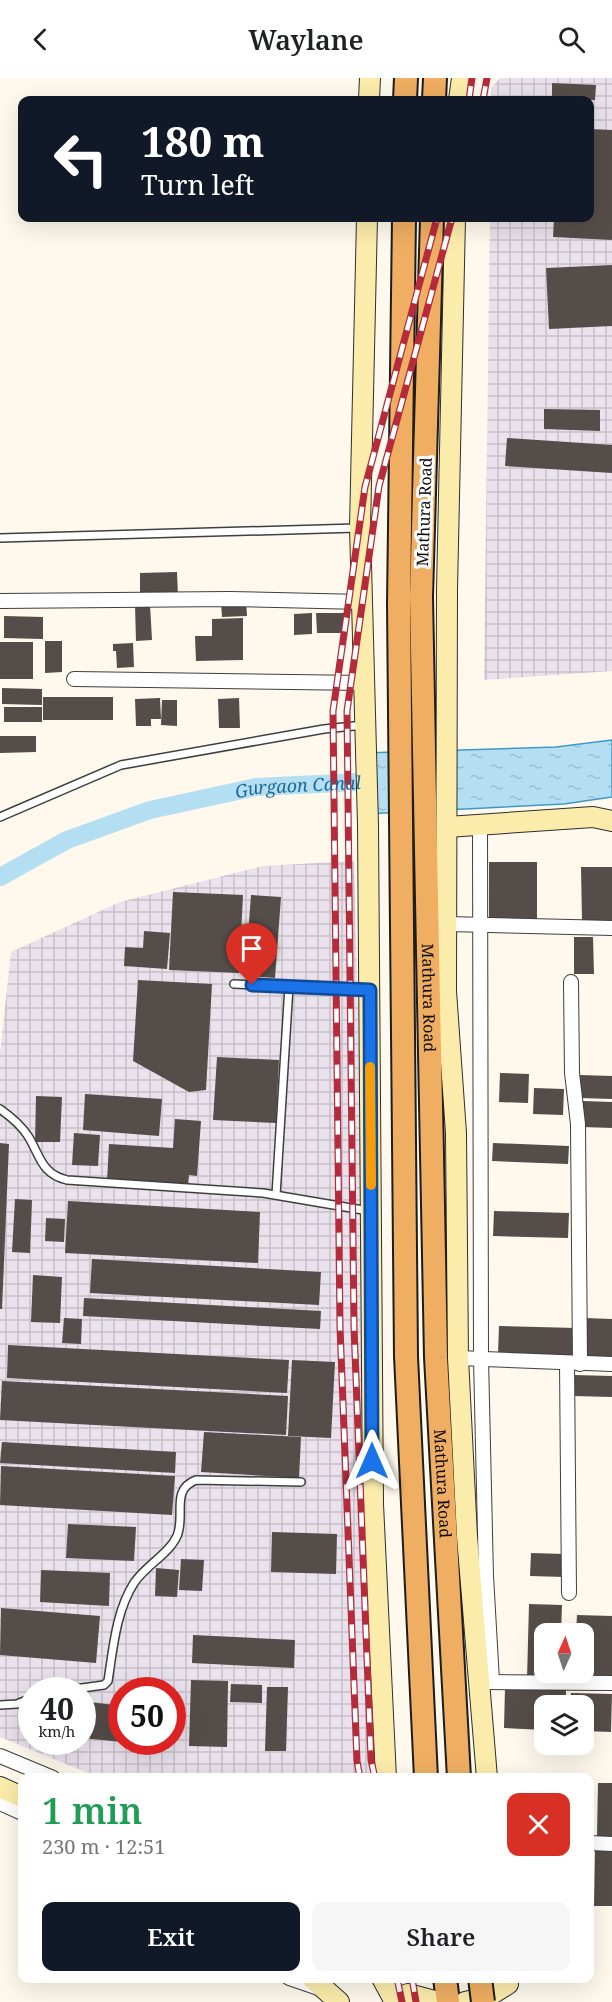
<!DOCTYPE html>
<html lang="en">
<head>
<meta charset="utf-8">
<style>
  :root { --surface:#fff; --page:#f6f6f6; --text:#202124; --muted:#757577; --accent:#111827 }
  body { margin:0; font-family:"Noto Serif",serif; background:var(--page); color:var(--text); height:100vh; display:flex; flex-direction:column; font-size:22px; white-space:nowrap }
  * { box-sizing:border-box; margin:0 }
  p { font-size:20px; color:var(--muted) }
  .icon { flex:none; width:33px; height:33px; fill:none; stroke:currentColor; stroke-width:2; stroke-linecap:round; stroke-linejoin:round }
  .map { position:relative; flex:1; overflow:hidden }
  .side { position:absolute; left:18px; top:1695px; width:576px; height:210px; display:flex; flex-direction:column; background:var(--surface); border-radius:12px; box-shadow:0 6px 24px #0002 }
  .side>* { flex:none }
  .banner { position:absolute; left:18px; top:18px; width:576px; height:126px; border-radius:12px; box-shadow:0 6px 24px #0002; background:#111827; color:#fff; overflow:hidden }
  .needle { width:39px; rotate:3deg }
  .fabs { position:absolute; left:534px; top:1545px; display:grid; gap:12px }
  .fabs a { display:grid; place-items:center; width:60px; height:60px; border-radius:12px; background:var(--surface); box-shadow:0 6px 24px #0002; font-size:30px }
  .speed { position:absolute; left:18px; top:1599px; display:flex; gap:12px; font-size:30px; font-weight:700; text-align:center }
  .speed>* { display:grid; place-content:center; width:78px; height:78px; border-radius:50%; background:var(--surface); box-shadow:0 6px 24px #0002; line-height:1 }
  .speed small { font-size:15px; font-weight:400 }
  .speed .limit { border:9px solid #d22; background:#fff; color:#111 }
  .pin { position:absolute; display:grid; place-items:center; width:51px; height:51px; color:#fff; margin:-62px -26px; border-radius:50% 50% 50% 0; rotate:-45deg; box-shadow:0 0 6px #0007 }
  .pin .icon { rotate:45deg }
  .me { position:absolute; width:66px; margin:-33px; rotate:0deg; stroke-linejoin:round; filter:drop-shadow(0 0 4px #0008) }
  .turn { display:flex; align-items:center; gap:21px; height:126px; padding:0 24px; font-size:27px }
  .turn .icon { width:78px; height:78px; stroke-width:2.5 }
  .turn b { display:block; font-size:42px; line-height:51px }
  .round { display:grid; place-items:center; flex:none; width:63px; height:63px; border-radius:12px; background:var(--page) }
  .overview { display:flex; align-items:center; justify-content:space-between; height:102px; padding:0 24px }
  h1 { font-size:36px; font-weight:600; line-height:45px; color:#1e9e55 }
  .button { display:flex; gap:12px; margin-top:auto; padding:12px 24px }
  .button a { flex:1; height:69px; border-radius:12px; background:var(--accent); color:#fff; font-size:24px; font-weight:600; line-height:69px; text-align:center }
  .button a+a { background:var(--page); color:var(--text) }
  header { display:flex; justify-content:space-between; align-items:center; height:78px; padding:0 24px; background:var(--surface); font-size:27px; font-weight:600 }
  .map>svg:first-child { display:block }
  .industrial { fill:url(#industrial-grid); fill-rule:evenodd }
  .water { fill:url(#water-ripples); stroke:#3f99c6; stroke-width:1.5 }
  .lines { fill:none; stroke-linecap:round; stroke-linejoin:round }
  .canal { stroke:#b4dff3; stroke-width:18 }
  .building { fill:#544d49 }
  .service-casing { stroke:#3f3f3f; stroke-width:10 }
  .minor-casing { stroke:#3f3f3f; stroke-width:16 }
  .secondary-casing { stroke:#2e2e2e; stroke-width:22 }
  .trunk-casing { stroke:#1d1d1d; stroke-width:26 }
  .service { stroke:#fff; stroke-width:7 }
  .minor { stroke:#fff; stroke-width:14 }
  .secondary { stroke:#fbecab; stroke-width:20 }
  .trunk { stroke:#efae62; stroke-width:22 }
  .rail-casing { stroke:#b42c3c; stroke-width:7 }
  .rail { stroke:#fff; stroke-width:4.5; stroke-dasharray:14; stroke-linecap:butt }
  .trunk-bridge-casing { stroke:#1d1d1d; stroke-width:26; stroke-linecap:butt }
  .trunk-bridge { stroke:#efae62; stroke-width:22 }
  .route-casing { stroke:#114b97; stroke-width:15 }
  .route { stroke:#1a73e8; stroke-width:10 }
  .slow { stroke:#f59e0b; stroke-width:10 }
  .labels { text-anchor:middle; dominant-baseline:central; stroke-width:6; stroke-linejoin:round; paint-order:stroke }
  .street-label { font-size:16px; fill:#0c0c0c; stroke:#fff }
  .water-label { font-size:18px; font-style:italic; fill:#1c6a97; stroke:#fff }
</style>
</head>
<body>
<header><svg class="icon" aria-label="back" viewBox="0 0 24 24"><path d="M15 5l-7 7 7 7"/></svg>Waylane<svg class="icon" aria-label="search" viewBox="0 0 24 24"><circle cx="10" cy="10" r="6"/><path d="M15 15l6 6"/></svg></header>
<div class="map">
<svg width="612" height="1924" viewBox="0 0 612 1924">
  <defs>
    <pattern id="industrial-grid" width="8" height="8" patternUnits="userSpaceOnUse" patternTransform="scale(1.5)"><rect width="8" height="8" fill="#e9e1eb"/><path d="M0 4h8M4 0v8" fill="none" stroke="#c7c0c8"/></pattern>
    <pattern id="water-ripples" width="26" height="14" patternUnits="userSpaceOnUse" patternTransform="scale(1.5)"><rect width="26" height="14" fill="#b4dff3"/><path d="M2 4q2-2 4 0t4 0M15 11q2-2 4 0t4 0" fill="none" stroke="#9abecf"/></pattern>
  </defs>
  <rect width="100%" height="100%" fill="#fef9ec"/>
  <g class="industrial">
    <polygon points="500,0 612,0 612,593 484,602 490,140 590,140 590,22 491,22 491,10"/>
    <path d="M 354,783 L 378,1699 L 98,1699 L 0,1659 L 0,975 L 11,874 L 120,824 L 263,788 ZM 32,1612 L 82,1612 L 82,1664 L 32,1664 ZM 122,1612 L 172,1612 L 172,1664 L 122,1664 Z"/>
  </g>
  <polygon class="water" points="612,662 612,719 564,726 366,736 364,675 556,669"/>
  <g class="lines">
    <path class="canal" id="s1" d="M 0,799 L 67,762 L 150,732 L 256,709 L 379,703"/>
  </g>
  <g class="building">
    <polygon points="552,5 596,7 595,22 552,22"/>
    <polygon points="590,51 612,52 612,162 553,159 554,140 590,140"/>
    <polygon points="612,187 612,248 549,251 546,190"/>
    <polygon points="544,331 600,332 600,353 544,351"/>
    <polygon points="507,360 612,367 612,395 505,388"/>
    <polygon points="177,494 178,518 140,518 140,495"/>
    <polygon points="246,523 247,538 222,539 221,524"/>
    <polygon points="150,526 152,562 136,563 135,527"/>
    <polygon points="312,535 312,556 294,557 294,536"/>
    <polygon points="316,535 344,535 344,555 317,555"/>
    <polygon points="4,538 43,539 43,561 4,560"/>
    <polygon points="243,540 243,582 196,583 195,558 212,558 212,541"/>
    <polygon points="45,563 62,563 62,594 45,595"/>
    <rect x="0" y="564" width="33" height="37"/>
    <polygon points="133,565 134,589 117,590 116,573 113,573 113,566"/>
    <polygon points="2,610 42,611 42,627 2,626"/>
    <rect x="43" y="619" width="70" height="23"/>
    <polygon points="160,620 161,641 151,641 151,648 136,648 135,621"/>
    <polygon points="239,620 240,650 219,650 218,621"/>
    <polygon points="162,622 177,622 177,648 161,647"/>
    <rect x="4" y="629" width="38" height="15"/>
    <polygon points="0,658 36,658 36,674 0,675"/>
    <polygon points="489,784 537,784 537,841 489,842"/>
    <polygon points="581,789 612,789 612,843 582,843"/>
    <polygon points="173,814 243,817 239,895 169,892"/>
    <polygon points="251,817 281,819 275,900 245,898"/>
    <polygon points="144,853 170,855 167,891 124,888 125,869 143,870"/>
    <polygon points="574,859 593,859 594,896 574,896"/>
    <polygon points="138,902 212,906 206,1012 189,1014 133,983"/>
    <polygon points="217,979 279,982 276,1045 213,1042"/>
    <polygon points="500,995 529,996 528,1025 499,1024"/>
    <polygon points="580,997 612,998 612,1021 580,1020"/>
    <polygon points="534,1010 564,1011 563,1037 533,1036"/>
    <polygon points="85,1016 162,1021 159,1058 83,1052"/>
    <polygon points="36,1018 62,1019 60,1064 35,1064"/>
    <polygon points="583,1023 612,1024 612,1050 582,1049"/>
    <polygon points="175,1041 201,1043 197,1098 189,1097 188,1108 107,1103 109,1066 173,1070"/>
    <polygon points="74,1055 100,1057 98,1088 72,1087"/>
    <polygon points="0,1065 9,1066 2,1231 0,1231"/>
    <polygon points="493,1065 569,1068 568,1086 492,1083"/>
    <polygon points="15,1121 32,1122 30,1175 12,1174"/>
    <polygon points="68,1123 260,1134 258,1185 65,1175"/>
    <polygon points="494,1133 569,1135 568,1160 493,1158"/>
    <polygon points="46,1140 65,1141 64,1164 45,1163"/>
    <polygon points="92,1181 321,1194 319,1227 90,1215"/>
    <polygon points="33,1197 62,1199 60,1245 31,1244"/>
    <polygon points="84,1220 321,1233 320,1251 83,1238"/>
    <polygon points="64,1240 82,1241 81,1266 62,1265"/>
    <polygon points="585,1240 612,1241 612,1284 584,1283"/>
    <polygon points="499,1248 576,1250 575,1278 498,1276"/>
    <polygon points="8,1267 289,1282 287,1315 7,1300"/>
    <polygon points="292,1282 335,1284 331,1360 288,1358"/>
    <polygon points="574,1297 612,1298 612,1319 573,1318"/>
    <polygon points="2,1303 288,1318 286,1357 0,1342"/>
    <polygon points="204,1354 301,1359 299,1400 201,1394"/>
    <polygon points="2,1364 176,1374 175,1395 0,1385"/>
    <polygon points="1,1388 175,1398 172,1437 0,1427"/>
    <polygon points="68,1446 136,1449 134,1483 66,1480"/>
    <polygon points="272,1454 337,1456 336,1496 271,1494"/>
    <polygon points="531,1475 565,1476 564,1499 530,1498"/>
    <polygon points="181,1481 204,1482 202,1513 179,1512"/>
    <polygon points="156,1490 179,1492 177,1519 155,1518"/>
    <polygon points="41,1492 110,1495 109,1528 40,1524"/>
    <polygon points="529,1526 562,1527 561,1556 544,1556 544,1594 560,1594 560,1603 527,1602"/>
    <polygon points="1,1530 100,1538 96,1585 0,1577"/>
    <polygon points="577,1537 612,1538 612,1600 575,1598 575,1594 584,1594 584,1556 576,1556"/>
    <polygon points="193,1557 295,1562 294,1590 192,1585"/>
    <polygon points="191,1602 228,1603 227,1669 189,1668"/>
    <polygon points="231,1606 262,1607 262,1625 230,1624"/>
    <polygon points="267,1609 288,1609 286,1673 265,1673"/>
    <polygon points="505,1610 566,1612 566,1628 544,1628 544,1652 504,1650"/>
    <polygon points="571,1615 612,1616 611,1654 584,1653 584,1628 570,1628"/>
    <polygon points="82,1623 122,1628 122,1664 82,1660"/>
    <polygon points="128,1664 161,1664 161,1669"/>
    <polygon points="598,1705 612,1705 612,1758 597,1758"/>
    <polygon points="595,1773 612,1773 612,1828 594,1828"/>
  </g>
  <g class="lines">
    <g class="service-casing">
      <g id="service">
        <polyline points="0,460 357,450"/>
        <polyline points="0,739 121,687 324,651 364,647"/>
        <polyline points="234,906 366,912"/>
        <path d="M 0,1031 C 10,1038 21,1047 28,1058 C 40,1077 41,1096 67,1102 L 263,1115 L 369,1133"/>
        <polyline points="276,1117 289,908"/>
        <path d="M 67,1612 L 104,1607 L 108,1603 C 113,1571 116,1533 134,1505 C 146,1487 169,1476 177,1458 C 186,1437 170,1412 196,1402 L 301,1404"/>
        <polyline points="0,1627 17,1626 32,1620"/>
      </g>
    </g>
    <g class="minor-casing">
      <g id="minor">
        <polyline points="0,523 229,521 363,524"/>
        <polyline points="74,601 364,605"/>
        <polyline points="480,748 481,1281 486,1498 492,1603"/>
        <polyline points="447,846 612,850"/>
        <polyline points="571,904 572,995 578,1046 580,1286"/>
        <polyline points="458,1280 612,1286"/>
        <polyline points="567,1285 569,1515"/>
        <polyline points="485,1604 612,1605"/>
        <polyline points="0,1678 53,1700"/>
        <polyline points="0,1725 22,1735"/>
        <polyline points="590,1765 612,1766"/>
        <polyline points="289,1900 321,1911"/>
      </g>
    </g>
    <g class="secondary-casing">
      <g id="secondary">
        <polyline points="369,22 370,0"/>
        <polyline points="459,22 462,0"/>
        <polyline points="367,140 360,449 368,747 373,1426 386,1700"/>
        <polyline points="455,140 447,512 446,913 456,1055 458,1280 467,1458 487,1700"/>
        <polyline points="447,749 593,739 612,743"/>
        <polyline points="0,1709 22,1719"/>
        <polyline points="312,1900 339,1924"/>
        <polyline points="382,1900 395,1924"/>
        <polyline points="408,1916 438,1924"/>
        <polyline points="465,1924 487,1919 508,1906"/>
      </g>
    </g>
    <g class="trunk-casing">
      <g id="trunk">
        <polyline points="405,22 406,0"/>
        <polyline points="434,22 435,0"/>
        <polyline points="404,140 399,526 406,1278 426,1700"/>
        <path id="s2" d="M 432,140 L 421,519 L 436,1279 L 459,1700"/>
        <polyline points="445,1900 448,1924"/>
      </g>
    </g>
    <use href="#service" class="service"/>
    <use href="#minor" class="minor"/>
    <use href="#secondary" class="secondary"/>
    <use href="#trunk" class="trunk"/>
    <g class="rail-casing">
      <g id="rail">
        <polyline points="469,22 472,0"/>
        <polyline points="483,22 487,0"/>
        <polyline points="360,1700 357,1683 340,1249 333,633 365,409 437,140"/>
        <polyline points="375,1700 371,1682 354,1249 347,633 379,408 452,140"/>
        <polyline points="397,1900 402,1924"/>
        <polyline points="412,1900 416,1924"/>
      </g>
    </g>
    <use href="#rail" class="rail"/>
    <g class="trunk-bridge-casing">
      <polyline id="trunk-bridge" points="480,1900 483,1924"/>
    </g>
    <use href="#trunk-bridge" class="trunk-bridge"/>
  </g>
  <g class="lines">
    <g class="route-casing">
      <polyline id="route" points="252,907 370,912 372,1383"/>
    </g>
    <use href="#route" class="route"/>
    <polyline class="slow" points="370,989 371,1107"/>
  </g>
  <g class="labels">
    <g class="street-label">
      <text transform="translate(424 434) rotate(-88)">Mathura Road</text>
      <text stroke="none"><textPath href="#s2" startOffset="780">Mathura Road</textPath></text>
      <text stroke="none"><textPath href="#s2" startOffset="1266">Mathura Road</textPath></text>
    </g>
    <g class="water-label">
      <text stroke="none"><textPath href="#s1" startOffset="315">Gurgaon Canal</textPath></text>
    </g>
  </g>
</svg>
<div class="fabs">
<a><svg class="needle" viewBox="-14 -14 28 28"><path d="M0-13l5 13h-10z" fill="#e53935"/><path d="M0 13l5-13h-10z" fill="#757577"/></svg></a>
<a><svg class="icon" aria-label="layers" viewBox="0 0 24 24"><path d="M12 4l9 5-9 5-9-5zM3 14l9 5 9-5"/></svg></a>
</div>
<div class="speed"><div>40<small>km/h</small></div><div class="limit">50</div></div>
<div class="pin" style="left:252px;top:907px;background:#d93025"><svg class="icon" aria-label="arrive" viewBox="0 0 24 24"><path d="M6 21V4h12l-3 4 3 4H6"/></svg></div>
<svg class="me" style="left:372px;top:1383px" viewBox="-20 -20 40 40"><path d="M0-17L14 15 0 8-14 15z" fill="#1a73e8" stroke="#fff" stroke-width="4"/></svg>
<div class="banner">
<div class="turn"><svg class="icon" aria-label="left" viewBox="0 0 24 24"><path d="M17 20v-9H6M10 6l-5 5 5 5"/></svg><div><b>180 m</b>Turn left</div></div>
</div>
<section class="side">
<div class="overview"><div><h1>1 min</h1><p>230 m · 12:51</p></div><a class="round" style="background:#d93025;color:#fff"><svg class="icon" aria-label="close" viewBox="0 0 24 24"><path d="M6 6l12 12M18 6L6 18"/></svg></a></div>
<div class="button"><a>Exit</a><a>Share</a></div>
</section>
</div>
</body>
</html>
